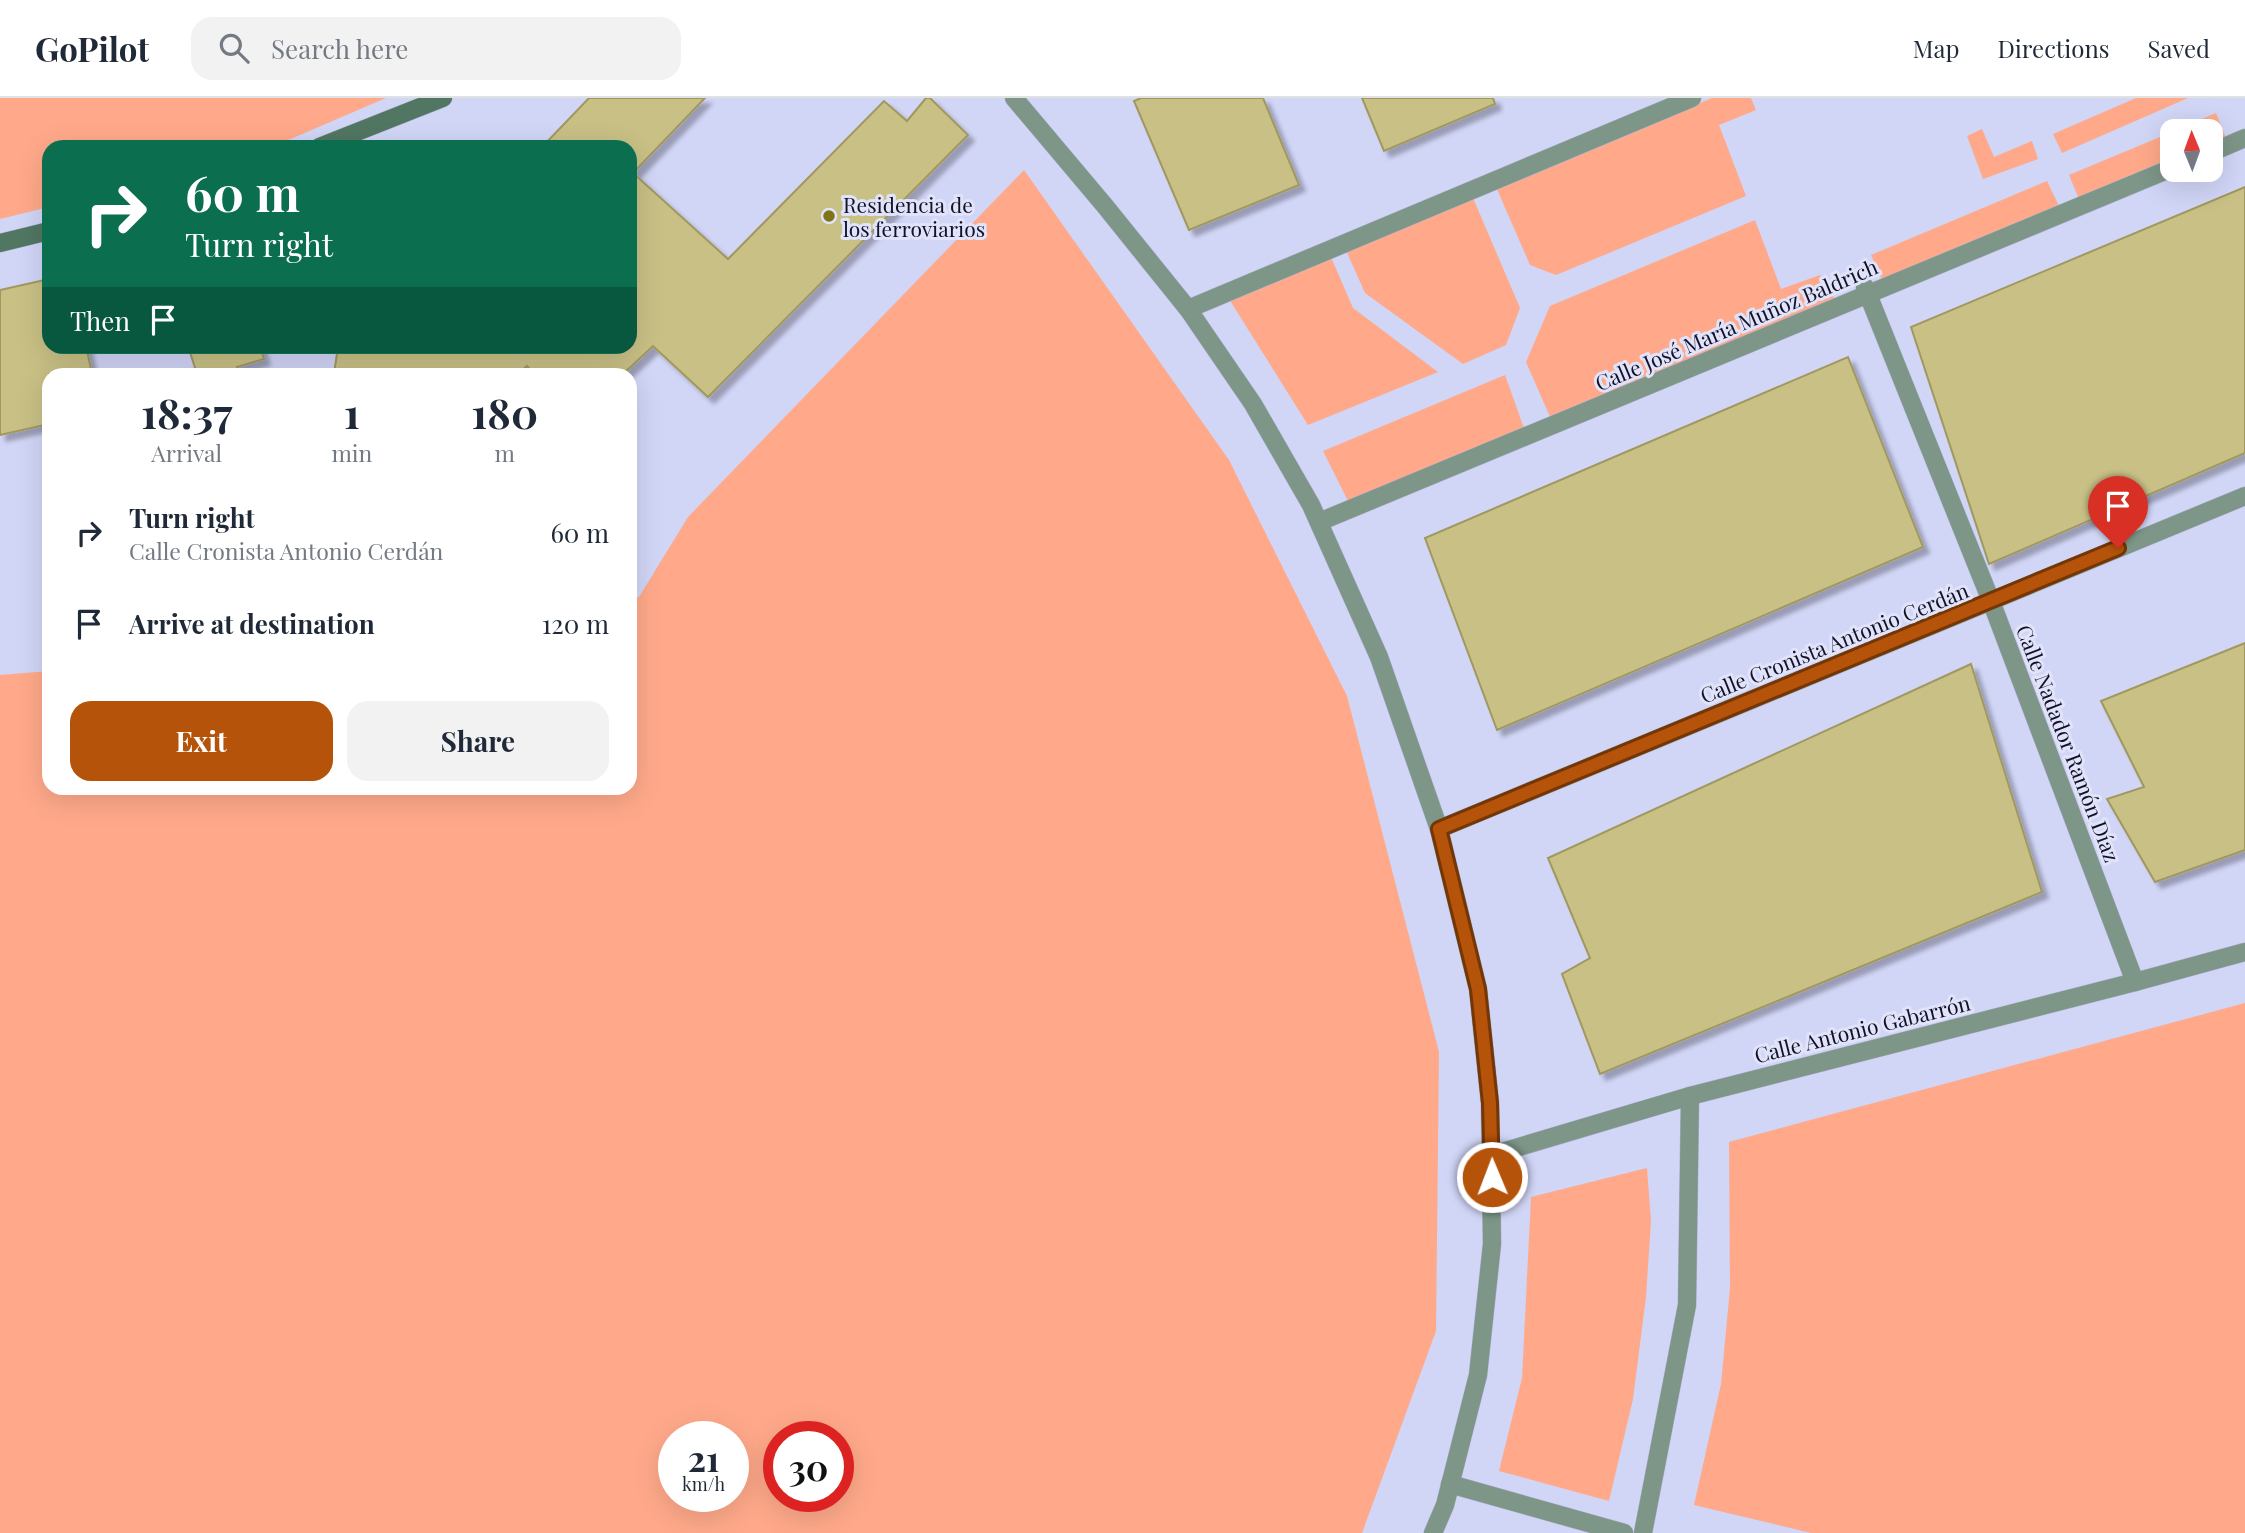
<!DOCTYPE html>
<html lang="en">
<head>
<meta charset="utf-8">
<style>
  :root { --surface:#fff; --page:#f2f2f3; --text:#1f2937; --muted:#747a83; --line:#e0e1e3; --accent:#b45309 }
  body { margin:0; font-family:"Playfair Display",serif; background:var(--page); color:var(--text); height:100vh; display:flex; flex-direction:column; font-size:26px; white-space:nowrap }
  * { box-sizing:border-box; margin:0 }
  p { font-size:23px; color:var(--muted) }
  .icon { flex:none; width:38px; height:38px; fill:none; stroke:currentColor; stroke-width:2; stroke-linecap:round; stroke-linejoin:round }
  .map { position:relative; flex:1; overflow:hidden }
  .sheet { position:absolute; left:42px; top:270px; width:595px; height:427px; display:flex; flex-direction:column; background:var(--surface); border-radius:21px; box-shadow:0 7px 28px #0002 }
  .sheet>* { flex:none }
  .hud { position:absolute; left:42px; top:42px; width:595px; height:214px; border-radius:21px; box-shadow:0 7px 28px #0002; background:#0b6e4f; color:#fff; overflow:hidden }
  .needle { width:46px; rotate:359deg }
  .controls { position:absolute; left:2160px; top:21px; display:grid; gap:14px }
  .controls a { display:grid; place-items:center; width:63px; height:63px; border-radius:14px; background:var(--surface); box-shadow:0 7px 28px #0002; font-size:35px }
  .speed { position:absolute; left:658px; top:1323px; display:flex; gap:14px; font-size:35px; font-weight:700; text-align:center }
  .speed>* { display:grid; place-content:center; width:91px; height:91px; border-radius:50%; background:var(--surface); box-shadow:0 7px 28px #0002; line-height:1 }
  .speed small { font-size:18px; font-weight:400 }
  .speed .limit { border:10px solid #d22; background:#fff; color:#111 }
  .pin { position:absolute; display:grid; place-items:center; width:60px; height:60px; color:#fff; margin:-72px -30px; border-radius:50% 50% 50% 0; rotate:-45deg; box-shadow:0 0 7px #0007 }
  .pin .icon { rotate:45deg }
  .me { position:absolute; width:77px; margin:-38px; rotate:359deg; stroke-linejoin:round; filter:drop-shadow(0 0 5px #0008) }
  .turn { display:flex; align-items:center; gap:24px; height:147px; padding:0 28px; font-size:32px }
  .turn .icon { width:91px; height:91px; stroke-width:2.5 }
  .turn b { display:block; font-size:49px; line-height:60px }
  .then { display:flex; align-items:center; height:66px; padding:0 28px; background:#0003; gap:14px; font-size:26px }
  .eta { display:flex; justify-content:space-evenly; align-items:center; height:119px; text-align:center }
  .eta b { font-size:42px; font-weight:700; line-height:49px }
  .action { display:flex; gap:14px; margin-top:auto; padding:14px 28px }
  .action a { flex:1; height:80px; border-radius:21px; background:var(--accent); color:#fff; font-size:28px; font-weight:700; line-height:80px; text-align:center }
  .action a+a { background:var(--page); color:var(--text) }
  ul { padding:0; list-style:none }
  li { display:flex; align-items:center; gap:21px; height:91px; padding:0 28px }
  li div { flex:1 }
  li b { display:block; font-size:26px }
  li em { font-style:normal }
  header { display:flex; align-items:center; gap:42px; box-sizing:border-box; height:98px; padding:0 35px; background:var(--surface); border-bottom:2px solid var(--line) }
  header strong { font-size:33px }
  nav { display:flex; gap:38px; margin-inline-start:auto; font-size:24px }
  .search { width:490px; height:63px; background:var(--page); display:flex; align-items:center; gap:18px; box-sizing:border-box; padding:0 24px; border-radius:21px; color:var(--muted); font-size:26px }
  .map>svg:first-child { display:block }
  .green { fill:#ffa98a; fill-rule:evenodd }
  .building { fill:#c8c085; stroke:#a1985f; stroke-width:2; filter:url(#shadow) }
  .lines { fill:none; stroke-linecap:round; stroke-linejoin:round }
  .street-casing { stroke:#afb2d1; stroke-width:19 }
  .secondary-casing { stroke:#afb2d1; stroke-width:19 }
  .street { stroke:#7d9688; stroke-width:18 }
  .secondary { stroke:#517662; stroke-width:18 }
  .route-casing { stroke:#753606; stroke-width:18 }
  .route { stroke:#b45309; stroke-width:12 }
  .poi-dot { fill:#817416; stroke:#e0e3f9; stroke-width:2.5 }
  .labels { text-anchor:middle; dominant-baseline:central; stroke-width:6; stroke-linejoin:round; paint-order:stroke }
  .poi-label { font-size:21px; fill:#121226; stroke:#e0e3f9; text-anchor:start }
  .street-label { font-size:21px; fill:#121226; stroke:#e0e3f9 }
</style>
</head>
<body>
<header>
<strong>GoPilot</strong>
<div class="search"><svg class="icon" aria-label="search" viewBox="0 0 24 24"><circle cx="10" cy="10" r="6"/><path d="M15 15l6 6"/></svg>Search here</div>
<nav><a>Map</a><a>Directions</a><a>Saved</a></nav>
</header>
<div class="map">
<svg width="2245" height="1435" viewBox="0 0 2245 1435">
  <defs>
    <filter id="shadow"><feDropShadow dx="6" dy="6" stdDeviation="2" flood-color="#0004"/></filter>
  </defs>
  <rect width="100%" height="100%" fill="#d1d5f6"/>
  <g class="green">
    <polygon points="0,0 386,0 272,49 49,49 49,109 0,121"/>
    <polygon points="1712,0 1751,0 1756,12 1719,27 1746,98 1556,177 1530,167 1496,89"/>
    <polygon points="2136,0 2188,0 2062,55 2053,36"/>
    <polygon points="2216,15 2226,40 2210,46 2210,33 2173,33"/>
    <polygon points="1982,31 1994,59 2032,43 2038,61 1983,81 1967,38"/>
    <polygon points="2172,34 2172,62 2079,101 2069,77"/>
    <path d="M 1024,72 L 1229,362 L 1347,598 L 1439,954 L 1436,1233 L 1362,1435 L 0,1435 L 0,577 L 49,573 L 49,690 L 630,690 L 630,502 L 639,499 L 688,419 ZM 674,1339 L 733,1339 L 733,1398 L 674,1398 ZM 779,1339 L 838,1339 L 838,1398 L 779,1398 Z"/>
    <polygon points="2047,83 2059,108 1882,182 1871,157"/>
    <polygon points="1473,100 1520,210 1506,247 1463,266 1365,195 1345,150"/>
    <polygon points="1755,122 1781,191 1820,177 1834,200 1551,321 1526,264 1550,208"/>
    <polygon points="1330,157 1353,210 1438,274 1308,327 1229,201"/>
    <polygon points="1505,277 1525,333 1349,405 1323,353"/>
    <polygon points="2245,905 2245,1435 1811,1435 1694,1407 1721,1286 1730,1190 1729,1044"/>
    <polygon points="1647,1070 1651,1123 1646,1199 1633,1301 1609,1403 1499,1373 1522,1280 1531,1099"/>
  </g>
  <g class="building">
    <polygon points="589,0 705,0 633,75 728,161 884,3 907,23 926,0 930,0 968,37 708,299 653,248 623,276 534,276 527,268 518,276 334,276 337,255 348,248 630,248 630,49 542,49"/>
    <polygon points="1141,0 1263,0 1299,87 1189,132 1134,3"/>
    <polygon points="1362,0 1493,0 1495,6 1384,53"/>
    <polygon points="2245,89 2245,355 1989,466 1911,229"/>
    <polygon points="49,181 49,248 86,248 92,276 49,276 49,326 0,337 0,192"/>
    <polygon points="188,248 260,248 264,261 237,269 239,276 197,276"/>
    <polygon points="1848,259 1923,449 1497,632 1425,440"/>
    <polygon points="2245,545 2245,752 2155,784 2107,701 2144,689 2101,603"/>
    <polygon points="1971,566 2042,794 1600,976 1562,876 1590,860 1548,760"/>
  </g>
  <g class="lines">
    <g class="street-casing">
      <g id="street">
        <polyline points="1014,0 1105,108 1188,211 1253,306 1311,407 1379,559 1439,731 1478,891 1490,1005 1492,1146 1478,1277 1445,1407 1433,1435"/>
        <polyline points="2210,55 2245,40"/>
        <polyline points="1865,189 1991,503 2135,884"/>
        <polyline points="1188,211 1692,0"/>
        <polyline points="1319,424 2172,70"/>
        <polyline points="1439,731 2245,398"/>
        <polyline points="1492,1057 1690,998 2135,884 2245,854"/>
        <polyline points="1450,1386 1624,1435"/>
        <polyline points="1643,1435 1687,1207 1690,998"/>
      </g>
    </g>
    <g class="secondary-casing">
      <g id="secondary">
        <polyline points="319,49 443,0"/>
        <polyline points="0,145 49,133"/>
      </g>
    </g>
    <use href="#street" class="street"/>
    <use href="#secondary" class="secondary"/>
  </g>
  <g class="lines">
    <g class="route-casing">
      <polyline id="route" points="1492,1079 1490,1005 1478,891 1439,731 2118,450"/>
    </g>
    <use href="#route" class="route"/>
  </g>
  <circle class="poi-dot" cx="829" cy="118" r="7"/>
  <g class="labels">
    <g class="poi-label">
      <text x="843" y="106">Residencia de<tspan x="843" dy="24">los ferroviarios</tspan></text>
    </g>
    <g class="street-label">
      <text transform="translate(1736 226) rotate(-23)">Calle José María Muñoz Baldrich</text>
      <text transform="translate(1834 544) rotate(-22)">Calle Cronista Antonio Cerdán</text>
      <text transform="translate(2069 645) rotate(69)">Calle Nadador Ramón Díaz</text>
      <text transform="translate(1862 930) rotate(-14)">Calle Antonio Gabarrón</text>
    </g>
  </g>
</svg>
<div class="controls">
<a><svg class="needle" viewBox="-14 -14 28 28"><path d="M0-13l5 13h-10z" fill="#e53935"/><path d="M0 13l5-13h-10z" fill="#747a83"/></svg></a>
</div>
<div class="speed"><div>21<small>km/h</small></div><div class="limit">30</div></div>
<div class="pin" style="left:2118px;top:450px;background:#d93025"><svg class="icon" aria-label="arrive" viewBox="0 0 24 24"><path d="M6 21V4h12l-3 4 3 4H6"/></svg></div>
<svg class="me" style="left:1492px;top:1079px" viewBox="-20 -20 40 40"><circle r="17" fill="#b45309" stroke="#fff" stroke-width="3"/><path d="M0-11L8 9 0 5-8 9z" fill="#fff"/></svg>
<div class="hud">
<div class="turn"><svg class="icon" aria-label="right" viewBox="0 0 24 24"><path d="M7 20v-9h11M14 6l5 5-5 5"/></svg><div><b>60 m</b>Turn right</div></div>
<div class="then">Then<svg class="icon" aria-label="arrive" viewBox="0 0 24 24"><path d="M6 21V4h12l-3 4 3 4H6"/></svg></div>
</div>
<section class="sheet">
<div class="eta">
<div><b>18:37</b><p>Arrival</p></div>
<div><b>1</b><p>min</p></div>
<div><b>180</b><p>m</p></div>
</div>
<ul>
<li><svg class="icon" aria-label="right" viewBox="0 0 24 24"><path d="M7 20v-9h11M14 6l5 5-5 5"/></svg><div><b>Turn right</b><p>Calle Cronista Antonio Cerdán</p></div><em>60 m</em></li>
<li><svg class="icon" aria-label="arrive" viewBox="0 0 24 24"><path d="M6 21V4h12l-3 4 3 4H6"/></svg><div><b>Arrive at destination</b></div><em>120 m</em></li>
</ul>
<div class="action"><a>Exit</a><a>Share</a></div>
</section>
</div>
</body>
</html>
